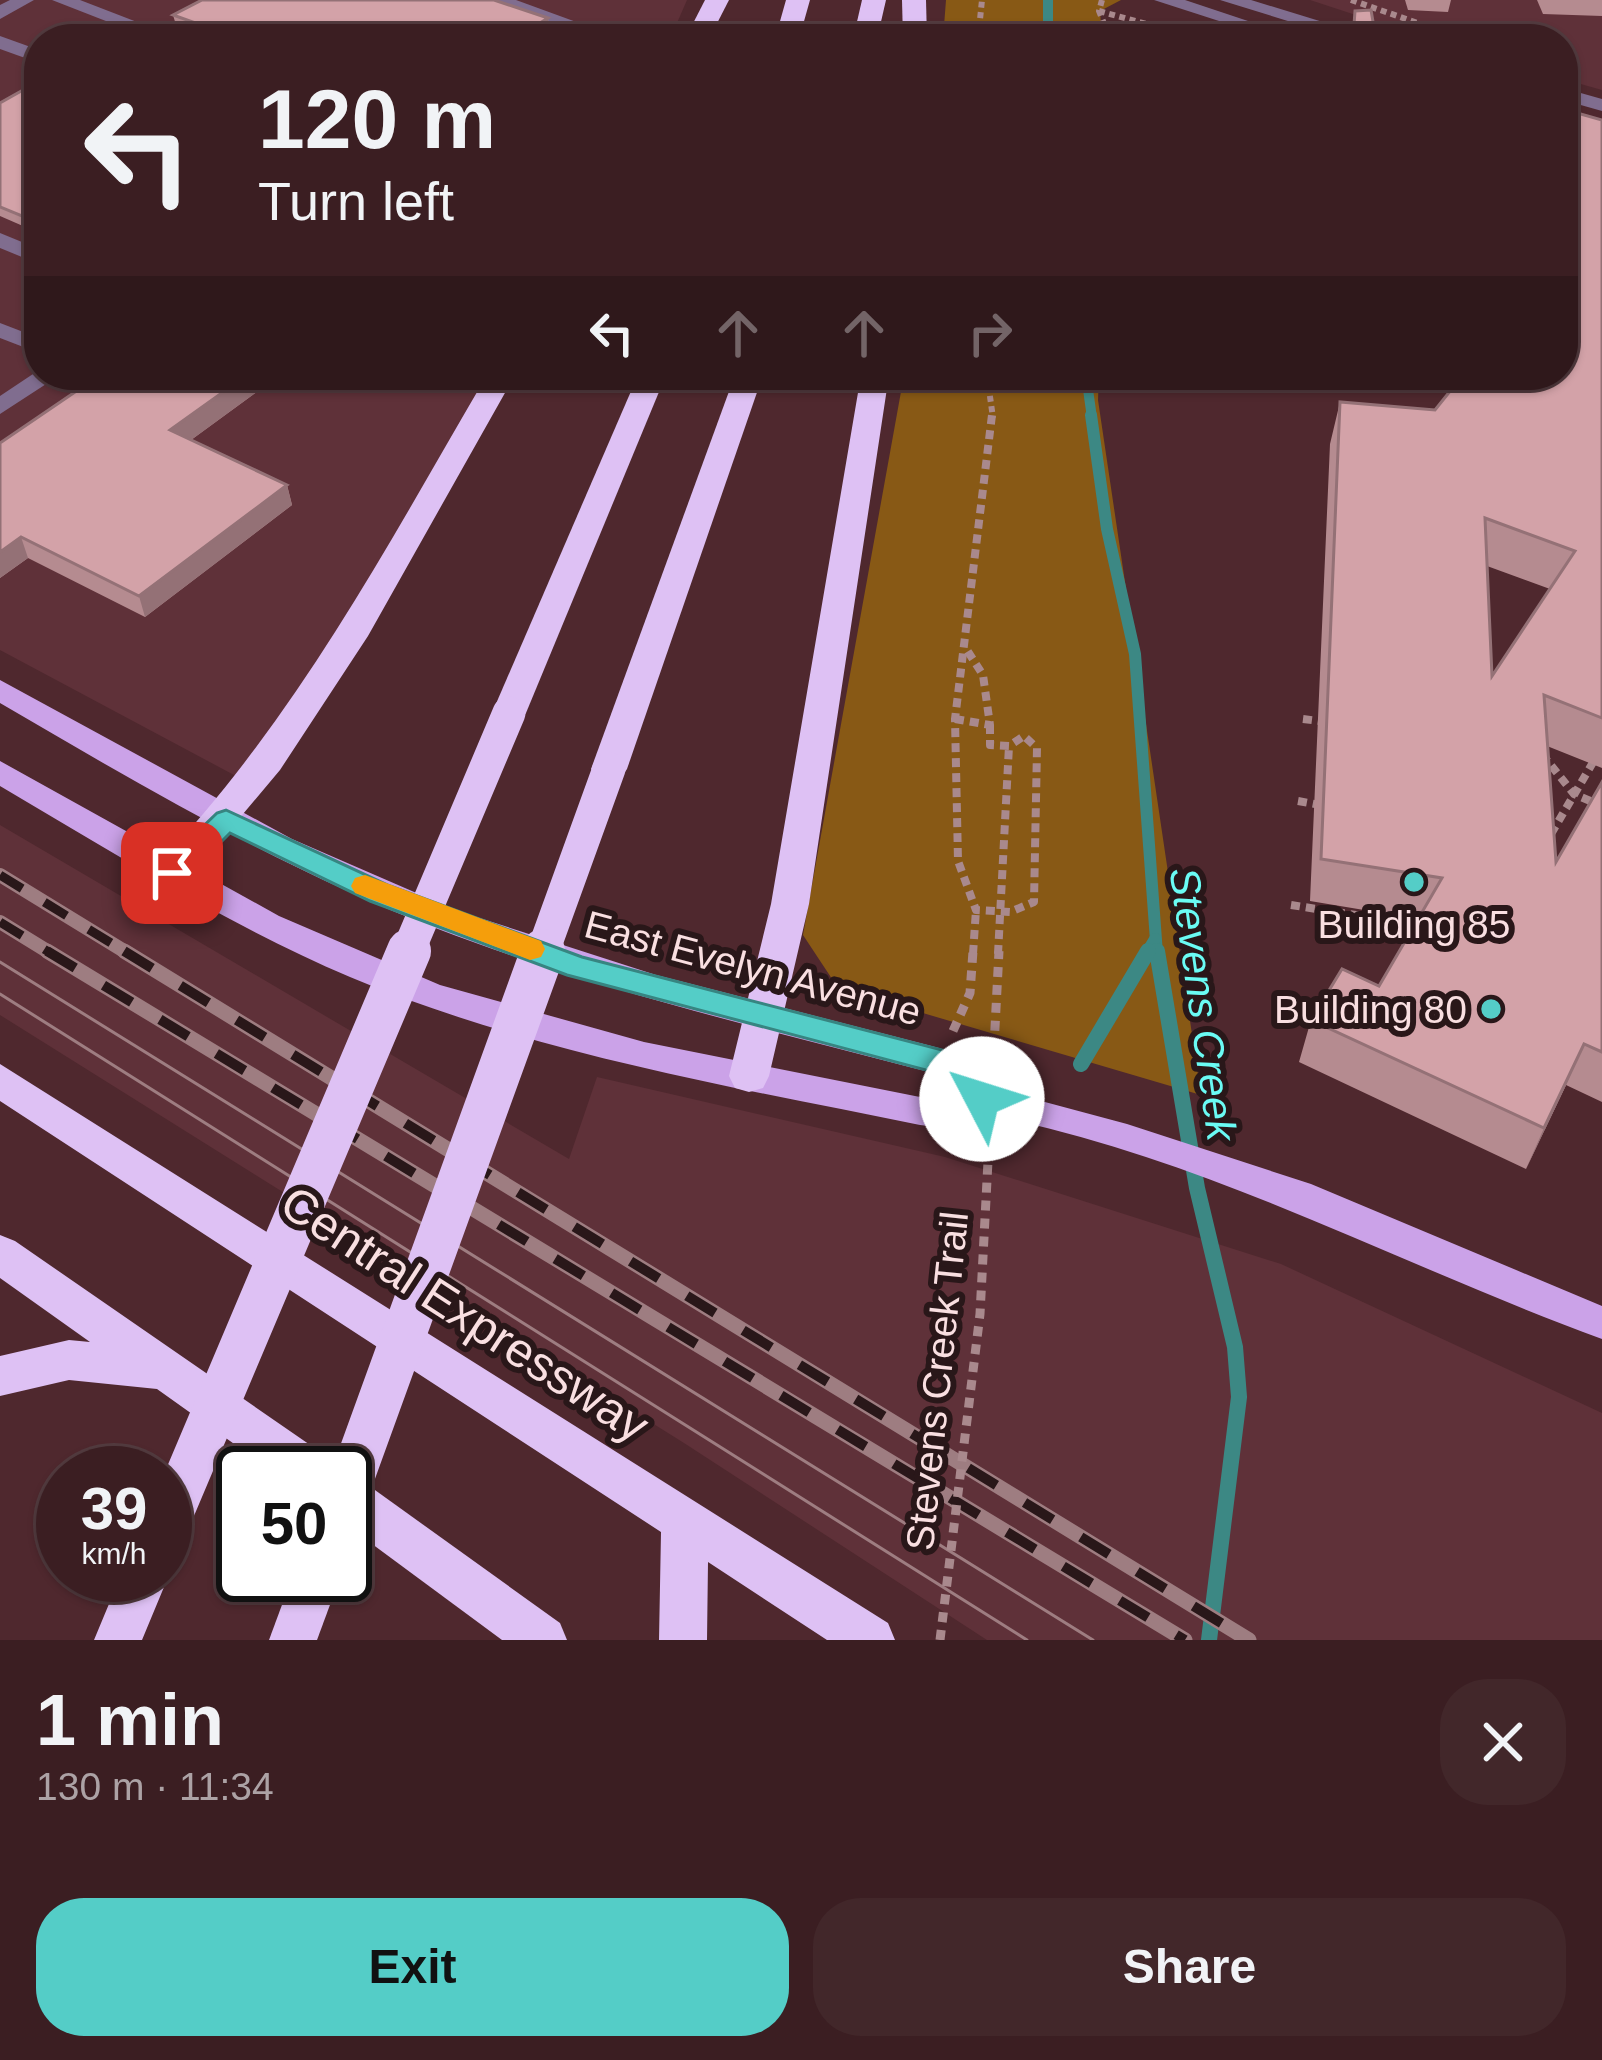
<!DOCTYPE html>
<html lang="en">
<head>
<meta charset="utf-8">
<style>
  :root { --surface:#3b1e22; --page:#42272a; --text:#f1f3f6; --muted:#aca2a5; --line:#543c40; --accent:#54cdc7 }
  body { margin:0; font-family:Helvetica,sans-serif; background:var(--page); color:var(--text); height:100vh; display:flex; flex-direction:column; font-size:45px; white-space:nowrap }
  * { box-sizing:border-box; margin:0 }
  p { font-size:39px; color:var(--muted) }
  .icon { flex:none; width:66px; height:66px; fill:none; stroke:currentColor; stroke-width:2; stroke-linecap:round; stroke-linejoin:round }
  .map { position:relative; height:1640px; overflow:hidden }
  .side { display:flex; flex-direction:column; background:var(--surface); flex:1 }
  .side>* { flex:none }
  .banner { position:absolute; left:24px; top:24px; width:1554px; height:366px; border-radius:48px; box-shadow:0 3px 9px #0004,0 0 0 3px var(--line); background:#3b1e22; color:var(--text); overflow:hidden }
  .speed { position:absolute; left:36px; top:1446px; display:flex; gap:24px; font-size:60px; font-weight:700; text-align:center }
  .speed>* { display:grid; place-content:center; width:156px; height:156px; border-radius:50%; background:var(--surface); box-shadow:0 3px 9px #0004,0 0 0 3px var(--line); line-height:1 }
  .speed small { font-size:30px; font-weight:400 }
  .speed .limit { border:6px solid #111; border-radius:18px; background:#fff; color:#111 }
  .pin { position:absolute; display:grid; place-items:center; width:102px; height:102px; color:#fff; margin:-51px; border-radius:24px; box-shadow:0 6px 18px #0006 }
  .me { position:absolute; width:132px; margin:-66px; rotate:310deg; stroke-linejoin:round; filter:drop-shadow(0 0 9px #0008) }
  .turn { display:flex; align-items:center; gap:42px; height:252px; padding:0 36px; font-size:54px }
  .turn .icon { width:156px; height:156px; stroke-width:2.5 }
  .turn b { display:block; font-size:84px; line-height:102px }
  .lanes { display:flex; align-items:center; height:114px; padding:0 36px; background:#0003; justify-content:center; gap:60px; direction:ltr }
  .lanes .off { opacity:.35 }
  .round { display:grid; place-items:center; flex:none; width:126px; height:126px; border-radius:48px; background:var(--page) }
  .summary { display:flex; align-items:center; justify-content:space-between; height:204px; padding:0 36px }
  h1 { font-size:72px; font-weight:800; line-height:90px }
  .cta { display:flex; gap:24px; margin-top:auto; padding:24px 36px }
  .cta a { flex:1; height:138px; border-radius:48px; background:var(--accent); color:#111; font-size:48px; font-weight:800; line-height:138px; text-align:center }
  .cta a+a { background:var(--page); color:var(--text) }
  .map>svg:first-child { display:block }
  .built { fill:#5f3139 }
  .forest { fill:#885915 }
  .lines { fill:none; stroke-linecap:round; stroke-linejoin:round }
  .stream-far2 { stroke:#3c8884; stroke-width:10 }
  .stream-far1 { stroke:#3c8884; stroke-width:12 }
  .stream { stroke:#3c8884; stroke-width:16 }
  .path-far2 { stroke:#a9898d; stroke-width:6; stroke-dasharray:6 4.5; stroke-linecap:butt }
  .path-far1 { stroke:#a9898d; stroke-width:8; stroke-dasharray:9 6; stroke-linecap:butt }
  .path { stroke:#a9898d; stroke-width:9; stroke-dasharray:10 8; stroke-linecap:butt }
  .minor { fill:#806d8f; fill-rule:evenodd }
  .major { fill:#cba2e8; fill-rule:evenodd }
  .highway { fill:#dec1f4; fill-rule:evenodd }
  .tram { stroke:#9e7d81; stroke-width:3 }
  .rail-far1-casing { stroke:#9e7d81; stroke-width:14 }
  .rail-casing { stroke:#9e7d81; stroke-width:15 }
  .rail-far1 { stroke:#291719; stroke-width:9; stroke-dasharray:26; stroke-linecap:butt }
  .rail { stroke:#291719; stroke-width:10; stroke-dasharray:33; stroke-linecap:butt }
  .path-bridge-far1 { stroke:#a9898d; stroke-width:8; stroke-dasharray:9 6; stroke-linecap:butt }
  .path-bridge { stroke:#a9898d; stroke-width:9; stroke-dasharray:10 8; stroke-linecap:butt }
  .highway-bridge-far1 { stroke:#dec1f4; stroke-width:33 }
  .highway-bridge { stroke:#dec1f4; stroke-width:44 }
  .wall { fill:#b58b90; fill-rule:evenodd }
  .shaded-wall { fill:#947176 }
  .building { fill:#d3a2a8; stroke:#947176; stroke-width:3; fill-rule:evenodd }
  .route { fill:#54cdc7; stroke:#378581; stroke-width:3 }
  .slow { fill:#f59e0b }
  .poi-dot { fill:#54cdc7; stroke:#291719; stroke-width:4.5 }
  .labels { text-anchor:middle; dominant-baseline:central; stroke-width:12; stroke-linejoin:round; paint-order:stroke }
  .poi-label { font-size:39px; fill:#f9dfe1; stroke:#291719 }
  .street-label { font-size:39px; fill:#f9dfe1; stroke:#291719 }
  .water-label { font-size:42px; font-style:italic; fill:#6afbf4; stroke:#291719 }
  .near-street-label { font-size:48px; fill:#f9dfe1; stroke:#291719 }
</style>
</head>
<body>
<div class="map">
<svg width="1602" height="1640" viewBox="0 0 1602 1640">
  <rect width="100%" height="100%" fill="#4f282e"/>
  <g class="built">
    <polygon points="0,0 687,0 670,39 39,39 39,375 492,375 249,783 0,650"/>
    <polygon points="1310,0 1602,0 1602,90 1563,79 1563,39 1429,39"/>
    <polygon points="0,825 569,1159 597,1077 945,1157 1281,1264 1602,1413 1602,1640 987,1640 684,1443 0,1015"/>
  </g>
  <g class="forest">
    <polygon points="946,0 1121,0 1100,11 1102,39 943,39"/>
    <polygon points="904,375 1099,375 1098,400 1201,1095 838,988 803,935"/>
  </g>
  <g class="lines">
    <g class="stream-far2">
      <polyline points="1048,0 1048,39"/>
      <polyline points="1086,375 1092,418"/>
    </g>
    <g class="stream-far1">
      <polyline points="1091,415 1107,529 1135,654 1157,954"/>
      <polyline points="1146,954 1155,939"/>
    </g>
    <g class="stream">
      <polyline points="1157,951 1197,1188 1235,1347 1239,1397 1209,1640"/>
      <polyline points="1081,1064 1148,951"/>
    </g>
    <g class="path-far2">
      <polyline points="1102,0 1099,11 1110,39"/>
      <polyline points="1351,0 1464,39"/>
      <polyline points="1099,11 1150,25"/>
      <polyline points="978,39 982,0"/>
      <polyline points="987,375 993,418"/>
    </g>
    <g class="path-far1">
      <polyline points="955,719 990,725 983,675 965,647"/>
      <polyline points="1303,719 1327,722"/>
      <polyline points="990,725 990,745 1009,746 1024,736 1037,748 1034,902 1010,912 976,910 958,861 955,719 992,415"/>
      <polyline points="1542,754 1574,794 1602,806"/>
      <polyline points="1298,801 1320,805"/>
      <polyline points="1551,834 1602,747"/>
      <polyline points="1291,905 1420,925"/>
      <polyline points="973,954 976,910"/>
    </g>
    <polyline class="path" points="953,1031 970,993 973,951"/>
    <g class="minor">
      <polygon points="10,0 34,0 0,19 0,5"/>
      <polygon points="52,0 80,0 181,39 152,39"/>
      <polygon points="486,0 516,0 590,27 577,39 554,39 565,29"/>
      <polygon points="1154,0 1185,0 1260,25 1250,31"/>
      <polygon points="1220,0 1251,0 1378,39 1346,39"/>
      <polygon points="0,36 39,50 39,63 0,49"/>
      <polygon points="1563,88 1602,99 1602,111 1563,100"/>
      <polygon points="0,233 39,249 39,264 0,248"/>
      <polygon points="0,323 39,338 39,353 0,338"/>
      <polygon points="39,370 39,375 60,375 0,414 0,396"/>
    </g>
    <path class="major" d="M 0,680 L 292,839 L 458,911 L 656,975 L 939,1048 L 951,1052 L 993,1088 L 1127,1124 L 1311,1184 L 1602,1306 L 1602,1339 C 1397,1264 1206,1158 990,1115 C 966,1110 945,1130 920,1125 C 728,1086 532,1053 350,977 C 228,925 114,853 0,786 L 0,761 L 279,916 L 440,985 L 644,1042 L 935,1100 L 954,1094 L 929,1072 C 764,1029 597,990 438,929 C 284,870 142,786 0,703 Z"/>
    <g class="highway">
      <polygon points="705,0 729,0 709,39 685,39"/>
      <polygon points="786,0 810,0 799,39 775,39"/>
      <polygon points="862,0 886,0 877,39 853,39"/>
      <polygon points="902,0 926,0 927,39 903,39"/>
      <path d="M 487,375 L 515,375 L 368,636 L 280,770 L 185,883 L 172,887 L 159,883 L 154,873 L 159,863 C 296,719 387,546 487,375 Z"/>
      <polygon points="638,375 666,375 526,713 521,721 497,721 492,713"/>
      <polygon points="735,375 763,375 627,769 621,778 609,782 597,778 591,769"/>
      <polygon points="861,375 889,375 809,904 769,1076 763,1088 749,1092 735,1088 729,1076 771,904"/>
      <polygon points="0,1064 888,1623 895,1640 827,1640 708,1562 707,1640 659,1640 661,1532 0,1101"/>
      <polygon points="0,1235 15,1241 329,1458 336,1473 275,1473 157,1389 69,1380 0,1396 0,1356 69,1340 90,1342 0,1278"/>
      <polygon points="345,1474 361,1480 560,1623 567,1640 502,1640 345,1524"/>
      <polygon points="165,1566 169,1575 142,1640 94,1640 121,1575 165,1575"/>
      <polygon points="293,1575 341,1575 317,1640 269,1640"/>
    </g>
    <g class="tram">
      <polyline points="0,962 1093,1640"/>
      <polyline points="0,994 1027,1640"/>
    </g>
    <g class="rail-far1-casing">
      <g id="rail-far1">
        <polyline points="0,875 129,954"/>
        <polyline points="0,922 52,954"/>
      </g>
    </g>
    <g class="rail-casing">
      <g id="rail">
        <polyline points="47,951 1185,1640"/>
        <polyline points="124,951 1249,1640"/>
      </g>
    </g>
    <use href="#rail-far1" class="rail-far1"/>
    <use href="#rail" class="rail"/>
    <polyline class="path-bridge-far1" points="998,954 1009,746"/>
    <polyline class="path-bridge" points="940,1640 980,1314 999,951"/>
    <g class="highway-bridge-far1">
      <polyline points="407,954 509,713"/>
      <polyline points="542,954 609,769"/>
    </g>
    <g class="highway-bridge">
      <polyline points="345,1497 543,951"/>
      <polyline points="165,1528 409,951"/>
    </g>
  </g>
  <g class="wall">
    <polygon points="1405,0 1451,0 1448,12 1408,10"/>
    <polygon points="1537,0 1602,0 1602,16 1543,14"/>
    <polygon points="173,15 548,18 549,28 532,39 213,39 176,25"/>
    <polygon points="39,81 39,233 0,216 0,103"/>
    <path d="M 1602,120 L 1602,768 L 1547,746 L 1556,862 L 1602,782 L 1602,1102 L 1566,1085 L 1526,1169 L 1299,1062 L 1311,1020 L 1379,986 L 1418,919 L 1310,901 L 1330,444 L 1340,402 L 1435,410 L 1453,387 L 1418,375 L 1563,375 ZM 1487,566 L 1550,589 L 1492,676 Z"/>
    <polygon points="280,375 191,440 287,485 292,505 145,617 28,558 0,578 0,443"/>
  </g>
  <g class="shaded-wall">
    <polygon points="548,18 549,28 532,39 514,39"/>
    <polygon points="247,375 280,375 176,451 170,430"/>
    <polygon points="287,485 292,505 145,617 139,596"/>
    <polygon points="21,537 28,558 0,578 0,552"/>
    <polygon points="1584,1044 1566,1085 1526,1169 1544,1128"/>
  </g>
  <g class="building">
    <polygon points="202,0 494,0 548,18 514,39 240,39 173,15"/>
    <polygon points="1371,10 1376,39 1353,39 1355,11"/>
    <polygon points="39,81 39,223 0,207 0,103"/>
    <path d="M 1563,109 L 1602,120 L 1602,718 L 1544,695 L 1556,862 L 1602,782 L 1602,1052 L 1584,1044 L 1544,1128 L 1311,1020 L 1342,969 L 1379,986 L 1442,878 L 1321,859 L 1340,402 L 1435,410 L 1463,375 L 1563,375 ZM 1485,518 L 1575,551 L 1492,676 Z"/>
    <polygon points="100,375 247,375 170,430 287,485 139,596 21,537 0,552 0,443"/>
  </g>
  <path class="route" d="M 226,810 L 390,886 L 582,957 L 950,1052 L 998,1099 L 993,1107 C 968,1116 947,1086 930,1071 L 567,975 L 370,901 L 230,833 L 182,881 L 162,881 L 158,873 L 162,866 L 217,813 Z"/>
  <polygon class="slow" points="365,875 541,941 545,949 541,957 530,960 355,893 351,886 355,878"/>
  <g class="poi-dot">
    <circle cx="1414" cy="882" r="12"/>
    <circle cx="1491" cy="1009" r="12"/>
  </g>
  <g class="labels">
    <g class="poi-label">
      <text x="1414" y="924">Building 85</text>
      <text x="1467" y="1009" text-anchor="end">Building 80</text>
    </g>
    <g class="street-label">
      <text transform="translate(753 968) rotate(15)">East Evelyn Avenue</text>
      <text transform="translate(937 1381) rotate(-84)">Stevens Creek Trail</text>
    </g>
    <g class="water-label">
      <text transform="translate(1203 1004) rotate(82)">Stevens Creek</text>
    </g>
    <g class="near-street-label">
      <text transform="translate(465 1314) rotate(33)">Central Expressway</text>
    </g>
  </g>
</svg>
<div class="speed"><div>39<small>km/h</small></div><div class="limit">50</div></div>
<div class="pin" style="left:172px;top:873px;background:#d93025"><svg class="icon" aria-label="arrive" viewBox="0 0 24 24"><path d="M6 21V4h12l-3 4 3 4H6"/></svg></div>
<svg class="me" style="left:982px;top:1099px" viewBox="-20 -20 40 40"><circle r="19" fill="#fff"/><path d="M0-13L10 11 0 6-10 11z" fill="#54cdc7"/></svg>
<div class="banner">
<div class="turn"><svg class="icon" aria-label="left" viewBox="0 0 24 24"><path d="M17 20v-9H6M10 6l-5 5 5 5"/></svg><div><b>120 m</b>Turn left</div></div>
<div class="lanes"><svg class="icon" aria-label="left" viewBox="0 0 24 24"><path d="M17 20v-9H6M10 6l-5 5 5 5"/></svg><svg class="icon off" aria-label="ahead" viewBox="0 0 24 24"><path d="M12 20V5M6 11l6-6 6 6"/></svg><svg class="icon off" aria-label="ahead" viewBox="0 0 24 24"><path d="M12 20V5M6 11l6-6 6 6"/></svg><svg class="icon off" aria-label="right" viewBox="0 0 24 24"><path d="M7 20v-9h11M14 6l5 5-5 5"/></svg></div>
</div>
</div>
<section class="side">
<div class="summary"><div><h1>1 min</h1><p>130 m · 11:34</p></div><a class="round"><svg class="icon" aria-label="close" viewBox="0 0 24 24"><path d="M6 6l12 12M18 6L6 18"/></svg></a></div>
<div class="cta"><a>Exit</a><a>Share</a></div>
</section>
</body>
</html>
